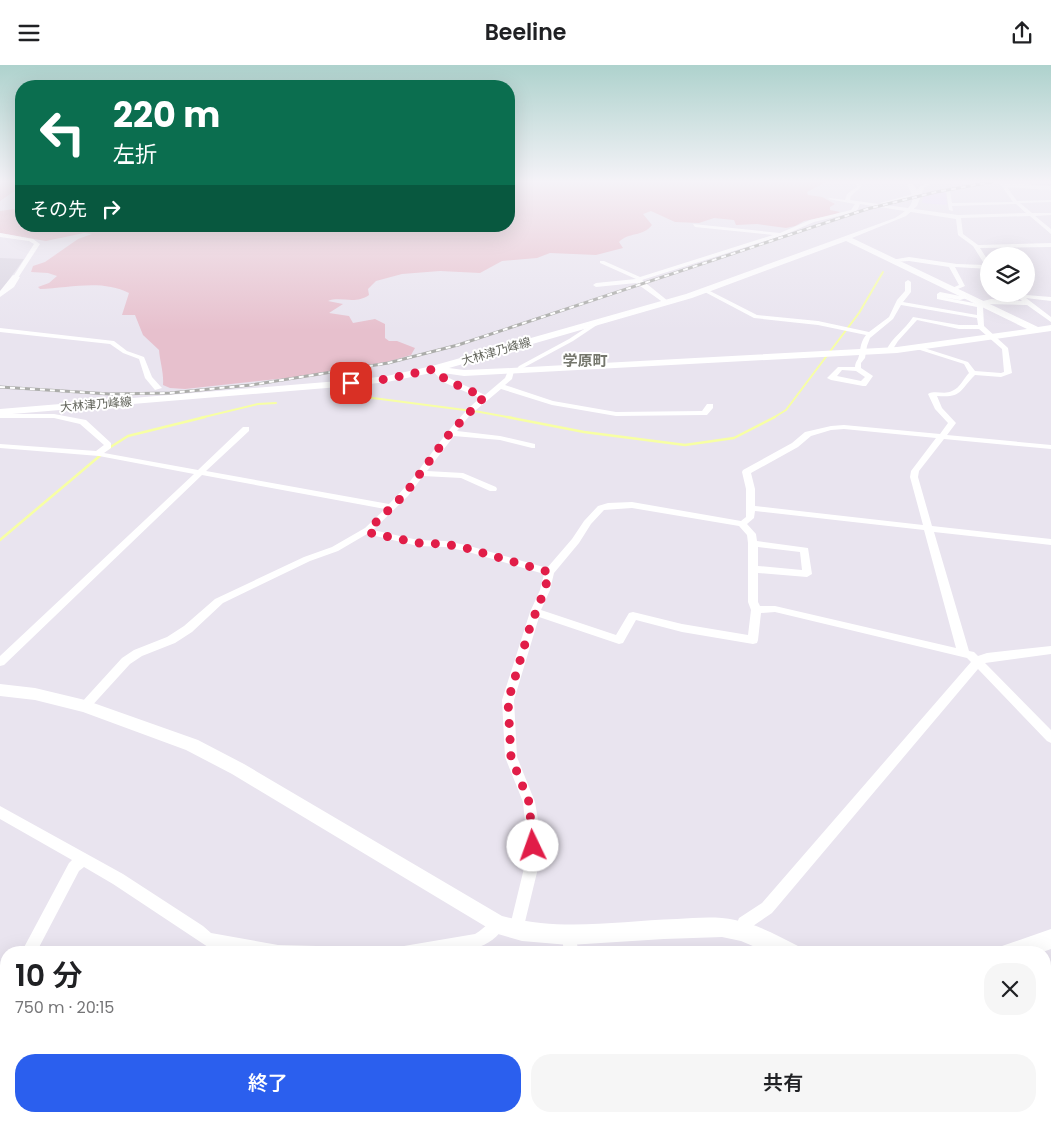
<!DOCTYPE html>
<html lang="ja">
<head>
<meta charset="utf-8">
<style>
  :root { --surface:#fff; --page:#f6f6f6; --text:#202124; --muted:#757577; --accent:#2b5fee }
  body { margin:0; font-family:Poppins,"Noto Sans JP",sans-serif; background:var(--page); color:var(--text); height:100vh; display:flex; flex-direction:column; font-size:19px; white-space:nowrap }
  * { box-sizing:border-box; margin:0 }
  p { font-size:16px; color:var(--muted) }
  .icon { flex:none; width:28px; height:28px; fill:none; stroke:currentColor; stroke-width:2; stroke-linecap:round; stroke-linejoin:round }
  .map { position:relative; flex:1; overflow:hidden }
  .panel { position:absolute; left:0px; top:881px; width:1051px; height:176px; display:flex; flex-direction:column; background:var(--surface); border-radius:20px 20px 0 0; box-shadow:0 5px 20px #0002 }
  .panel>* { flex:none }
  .guide { position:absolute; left:15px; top:15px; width:500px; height:152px; border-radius:20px; box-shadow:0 5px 20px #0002; background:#0b6e4f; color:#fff; overflow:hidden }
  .tools { position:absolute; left:980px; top:182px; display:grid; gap:10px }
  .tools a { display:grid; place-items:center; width:55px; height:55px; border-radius:50%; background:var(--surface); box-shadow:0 5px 20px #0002; font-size:25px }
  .pin { position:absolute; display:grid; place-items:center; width:42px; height:42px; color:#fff; margin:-21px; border-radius:10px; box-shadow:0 2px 8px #0006 }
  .me { position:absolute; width:55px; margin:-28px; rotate:357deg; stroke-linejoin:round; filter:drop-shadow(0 0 4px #0008) }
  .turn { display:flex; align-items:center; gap:18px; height:105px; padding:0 15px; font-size:22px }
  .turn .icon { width:65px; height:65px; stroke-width:2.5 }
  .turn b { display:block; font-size:35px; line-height:42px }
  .then { display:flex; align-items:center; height:48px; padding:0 15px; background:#0003; gap:10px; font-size:19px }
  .round { display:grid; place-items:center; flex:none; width:52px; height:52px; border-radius:20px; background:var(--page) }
  .summary { display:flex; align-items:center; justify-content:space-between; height:85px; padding:0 15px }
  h1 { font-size:30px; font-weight:600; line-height:38px }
  .primary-button { display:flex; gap:10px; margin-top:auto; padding:10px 15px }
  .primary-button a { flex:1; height:58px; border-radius:20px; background:var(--accent); color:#fff; font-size:20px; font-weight:600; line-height:58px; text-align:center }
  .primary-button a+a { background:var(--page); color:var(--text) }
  header { display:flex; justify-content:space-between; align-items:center; height:65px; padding:0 15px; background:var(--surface); font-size:22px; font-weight:600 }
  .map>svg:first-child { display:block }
  .commercial { fill:#e9d9ff }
  .education { fill:#dad5e1 }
  .green { fill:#e7c0cd }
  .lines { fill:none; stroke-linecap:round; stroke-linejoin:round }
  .stream-far1 { stroke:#f7ffa4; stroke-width:2 }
  .stream { stroke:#f7ffa4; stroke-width:2.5 }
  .street { fill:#fff; fill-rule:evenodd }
  .secondary { fill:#fff; fill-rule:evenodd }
  .rail-casing { stroke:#acadaa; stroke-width:3 }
  .rail { stroke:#fff; stroke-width:2; stroke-dasharray:5; stroke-linecap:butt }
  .route { stroke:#e11d48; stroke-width:9; stroke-dasharray:0 16.2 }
  .labels { text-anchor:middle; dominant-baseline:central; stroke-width:4; stroke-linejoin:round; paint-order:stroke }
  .far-street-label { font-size:12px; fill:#63655c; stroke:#fff }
  .far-quarter-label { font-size:15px; font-weight:bold; fill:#75776d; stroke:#fff }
</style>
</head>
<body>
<header><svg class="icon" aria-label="menu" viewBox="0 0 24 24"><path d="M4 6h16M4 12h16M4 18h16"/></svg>Beeline<svg class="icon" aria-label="share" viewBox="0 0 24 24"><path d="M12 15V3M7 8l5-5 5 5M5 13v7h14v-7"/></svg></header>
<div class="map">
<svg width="1051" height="1057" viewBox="0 0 1051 1057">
  <rect width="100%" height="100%" fill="#e9e4ef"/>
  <polygon class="commercial" points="946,126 947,140 922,138 923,131"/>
  <polygon class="education" points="0,193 24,194 0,227"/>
  <g class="green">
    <polygon points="0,117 21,117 21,126 13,127 0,136"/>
    <path d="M 509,117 L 826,117 L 807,127 L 808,130 L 822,132 L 835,139 L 830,142 L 830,145 L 840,147 L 834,150 L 804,156 L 795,161 L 786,163 L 757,159 L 736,160 L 734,155 L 714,153 L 699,158 L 675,157 L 651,146 L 643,149 L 652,160 C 643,172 628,167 619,177 L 623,183 L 596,190 L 550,188 L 537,193 L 502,196 L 480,208 L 440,206 L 402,209 L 376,216 L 368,224 L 369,230 C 355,240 341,231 328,236 L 343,239 L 329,248 L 349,251 L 353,258 L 375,254 L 385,259 L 385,273 L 389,276 L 397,276 L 415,283 L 411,290 L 387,297 L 296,312 L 185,324 L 170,323 L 163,320 C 164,308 160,297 159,285 L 143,270 L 135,250 L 122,250 L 129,228 C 102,214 69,223 40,224 L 38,222 L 49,218 L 57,211 L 48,208 L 31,207 L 33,201 L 45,197 L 78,174 L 92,169 L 84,168 L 46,176 L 0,168 L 0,146 L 21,143 L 21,161 L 509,161 Z"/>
  </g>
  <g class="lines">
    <g class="stream-far1">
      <polyline points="350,330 480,347 513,353"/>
      <polyline points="200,353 258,339 276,338"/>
      <polyline points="773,353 786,345 859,248 883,207"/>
    </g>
    <g class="stream">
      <polyline points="507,352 584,367 685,380 734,373 775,352"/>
      <polyline points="109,383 128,371 205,352"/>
      <polyline points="0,475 102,389"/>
    </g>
    <g class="street">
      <polygon points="856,117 860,117 861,122 851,131 850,135 958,150 1026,148 1016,139 952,141 953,146 949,145 946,126 948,125 950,126 952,138 1013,137 1001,120 1005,119 1017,136 1051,135 1051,137 1020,138 1032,148 1051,148 1051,150 1035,151 1051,164 1051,169 1030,151 961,153 963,169 978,180 1051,178 1051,182 980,183 989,197 989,204 955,202 965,221 953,226 950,224 959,220 949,202 909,196 894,197 891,195 909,192 957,199 985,200 973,181 958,170 956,154 860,139 858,144 855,147 814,157 784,170 642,215 668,236 668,238 664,238 636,218 596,222 593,220 596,218 636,214 600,198 600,196 604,196 640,212 773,170 695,162 693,159 780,168 810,155 851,145 855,139 828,134 830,133 845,135 847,129 857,122"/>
      <polygon points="917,128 919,130 882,139 880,138"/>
      <polygon points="0,168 33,174 40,179 18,213 13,212 34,179 29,176 0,172"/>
      <path d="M 908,215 L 911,217 L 911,227 L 903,237 L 977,250 L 977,242 L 937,234 L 937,229 L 940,227 L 960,231 L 968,229 L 971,231 L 970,232 L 960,235 L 942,232 L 979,239 L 979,237 L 991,234 L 1022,236 L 1014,229 L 1051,232 L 1051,236 L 1026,233 L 1051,252 L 1051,257 L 1027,240 L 986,239 L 986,241 L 983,242 L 984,261 L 1008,283 L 1012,308 L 1001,312 L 975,310 C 959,326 962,333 937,331 L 942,343 L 956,358 L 947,370 L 1051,380 L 1051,384 L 944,374 L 919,406 L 918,412 L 932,461 L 1051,474 L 1051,480 L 934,467 L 969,586 L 974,587 L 978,591 L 987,588 L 1051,581 L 1051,589 L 985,598 L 1051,665 L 1051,678 L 1047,676 L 978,604 L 772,848 L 750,863 L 746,871 L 741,873 L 736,871 L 734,866 L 739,853 L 762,838 L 971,597 L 967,593 L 775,547 L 761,548 L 758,575 L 757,578 L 753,579 L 682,567 L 636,555 L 623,578 L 619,579 L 539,552 L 514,635 L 517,692 L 535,737 L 540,767 L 540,795 L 523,865 L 521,870 L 516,872 L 511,870 L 509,865 L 526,795 L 526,767 L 523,737 L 505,692 L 502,635 L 530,547 L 540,525 L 544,509 L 465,486 L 445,482 L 418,481 L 367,469 L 338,486 L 310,496 L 223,538 L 192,567 L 175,578 L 142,591 L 130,599 L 89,644 L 85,645 L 81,644 L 79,641 L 81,638 L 122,593 L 134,585 L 167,572 L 184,561 L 215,534 L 304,492 L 332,482 L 365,463 L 385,444 L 202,410 L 4,600 L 0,601 L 0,591 L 194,409 L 99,391 L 0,383 L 0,379 L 96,386 L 104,380 L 80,359 L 54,353 L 0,353 L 0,349 L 54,349 L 86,355 L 111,378 L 111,383 L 104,388 L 198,405 L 243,362 L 249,362 L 249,366 L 206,406 L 389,439 C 423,407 444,363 480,333 L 443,317 L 432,305 L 432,303 L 436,303 L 449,313 L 485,330 L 505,313 L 508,306 L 511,304 L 514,306 L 512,314 L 505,320 L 553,336 L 616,347 L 702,346 L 707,339 L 713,339 L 713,343 L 707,350 L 704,350 L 616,351 L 552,340 L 501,324 L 470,350 L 457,366 L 500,371 L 535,379 L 535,383 L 532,383 L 500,375 L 454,371 L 427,406 L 463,408 L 496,422 L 497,424 L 496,426 L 490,426 L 461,413 L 423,411 L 408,431 L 373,465 L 418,475 L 445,476 L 466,480 L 547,503 L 572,474 L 584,456 L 598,441 L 608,438 L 632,437 L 741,456 L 746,452 L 746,424 L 742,407 L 743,405 L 792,378 L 805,367 L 831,361 L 844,360 L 940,369 L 948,358 L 935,344 L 928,329 C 935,325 945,330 952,326 C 960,323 964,313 969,308 L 964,299 L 917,284 L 917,282 L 921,282 L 968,297 L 975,306 L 1001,308 L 1004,307 L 1002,284 L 979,264 L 959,264 L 917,255 L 898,276 L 891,287 L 886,286 C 892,272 905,265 913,252 L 959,260 L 978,260 L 977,253 L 901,240 L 893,254 L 870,273 L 867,281 L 865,293 L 861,298 L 861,303 L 873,311 L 866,321 L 863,321 L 831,315 L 827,313 L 838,302 L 855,302 C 855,299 856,297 858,294 C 861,286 859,279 866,270 L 818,260 L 754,253 L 701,225 L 706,224 L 757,250 L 818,256 L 869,267 L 889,252 L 897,235 L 905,226 L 905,217 ZM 842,305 L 856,306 L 865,312 L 861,316 L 837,311 ZM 844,364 L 936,373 L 911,406 L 910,412 L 923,460 L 755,441 L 755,424 L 751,408 L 798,382 L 811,371 L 831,365 ZM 632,443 L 739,461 L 747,470 L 748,478 L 748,537 L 751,545 L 748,570 L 682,559 L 633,547 L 629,548 L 616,570 L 541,545 L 550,525 L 554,508 L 579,478 L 591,459 L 604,445 ZM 755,446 L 924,465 L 956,583 L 775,541 L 760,541 L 758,537 L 758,508 L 807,512 L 812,509 L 808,483 L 757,476 L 756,469 L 747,459 L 754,453 ZM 758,482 L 800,487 L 802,505 L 758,501 Z"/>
      <polygon points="598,255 601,257 600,258 573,276 523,303 520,307 515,306 519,301 569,274"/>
      <polygon points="0,263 114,276 127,286 144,292 152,312 162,323 155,325 145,313 139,294 123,288 110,279 0,267"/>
      <polygon points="0,741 123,809 203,861 211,868 278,880 317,881 322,883 324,888 238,888 208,882 113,819 84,802 79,806 36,888 21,888 69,798 72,795 0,754"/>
      <path d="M 498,852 L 503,854 L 505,859 C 490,895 429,888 397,888 L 399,883 L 404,881 L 475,869 C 484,864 489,856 498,852 Z"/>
      <polygon points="569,864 574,866 579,888 564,888 562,871 564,866"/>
      <polygon points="6,918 6,942 0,946 0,922"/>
      <polygon points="1045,1000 1051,1002 1051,1019 1045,1017"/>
      <polygon points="255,1051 272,1051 271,1057 253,1057"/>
      <rect x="566" y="1051" width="18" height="6"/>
      <polygon points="889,1051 906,1051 907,1057 889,1057"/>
    </g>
    <g class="secondary">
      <path d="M 905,117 L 911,117 L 917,125 L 925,117 L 933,117 L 924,123 L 917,141 L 906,151 L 852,173 L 1038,262 L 1051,260 L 1051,266 L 897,288 L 464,311 L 436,307 L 387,317 L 351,321 L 0,350 L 0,344 L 351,315 L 387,311 L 432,301 L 686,229 L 895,153 C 913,142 918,135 905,117 ZM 846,176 L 1027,264 L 897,282 L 511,303 L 464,305 L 449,303 L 692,233 Z"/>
      <polygon points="997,117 1051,121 1051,125 1003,122"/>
      <polygon points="13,210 20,212 14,222 0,232 0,226"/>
      <path d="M 0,619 L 35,623 L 85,635 L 198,675 L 244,699 L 502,851 C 561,867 618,856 677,854 C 696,853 716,851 735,855 C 757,859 778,871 798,881 L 801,888 L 769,888 L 741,876 L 722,872 L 664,874 L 569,880 L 522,876 L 498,869 L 232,709 L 186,685 L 83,647 L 35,635 L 0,631 Z"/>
      <polygon points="1051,864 1051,884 1040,888 999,888 1002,881"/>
    </g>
    <g class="rail-casing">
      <polyline id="rail" points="0,322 110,329 170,328 251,320 388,298 458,280 867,144 936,127 992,117"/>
    </g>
    <use href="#rail" class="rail"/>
  </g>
  <linearGradient id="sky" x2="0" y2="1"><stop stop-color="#aed2cd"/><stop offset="0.44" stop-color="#f5f3f8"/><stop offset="1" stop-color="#f5f3f8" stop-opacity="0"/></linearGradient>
  <rect width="1051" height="265" fill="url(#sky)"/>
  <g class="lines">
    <polyline class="route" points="351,318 387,314 434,304 446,315 484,332 450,368 405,429 368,465 371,468 418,478 445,479 466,483 549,507 545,524 530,562 508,636 511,692 529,737 533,781"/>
  </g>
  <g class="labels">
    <g class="far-street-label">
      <text transform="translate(496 286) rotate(-16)">大林津乃峰線</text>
      <text transform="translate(96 339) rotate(-5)">大林津乃峰線</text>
    </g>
    <g class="far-quarter-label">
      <text x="585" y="295">学原町</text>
    </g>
  </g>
</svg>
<div class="tools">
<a><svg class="icon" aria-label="layers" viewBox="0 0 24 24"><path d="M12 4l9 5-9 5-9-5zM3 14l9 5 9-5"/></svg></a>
</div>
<div class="pin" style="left:351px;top:318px;background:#d93025"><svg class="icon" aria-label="arrive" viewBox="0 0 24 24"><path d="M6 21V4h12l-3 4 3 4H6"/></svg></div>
<svg class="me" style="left:533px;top:781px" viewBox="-20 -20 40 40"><circle r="19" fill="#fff"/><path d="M0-13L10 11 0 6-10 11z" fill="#e11d48"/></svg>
<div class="guide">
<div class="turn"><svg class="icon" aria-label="left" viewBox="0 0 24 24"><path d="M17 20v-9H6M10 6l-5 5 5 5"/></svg><div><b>220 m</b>左折</div></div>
<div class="then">その先<svg class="icon" aria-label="right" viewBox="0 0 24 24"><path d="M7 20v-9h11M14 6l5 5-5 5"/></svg></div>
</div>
<section class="panel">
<div class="summary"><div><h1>10 分</h1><p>750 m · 20:15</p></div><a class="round"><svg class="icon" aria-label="close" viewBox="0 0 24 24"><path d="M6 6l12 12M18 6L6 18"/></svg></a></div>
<div class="primary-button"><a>終了</a><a>共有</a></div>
</section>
</div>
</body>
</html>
